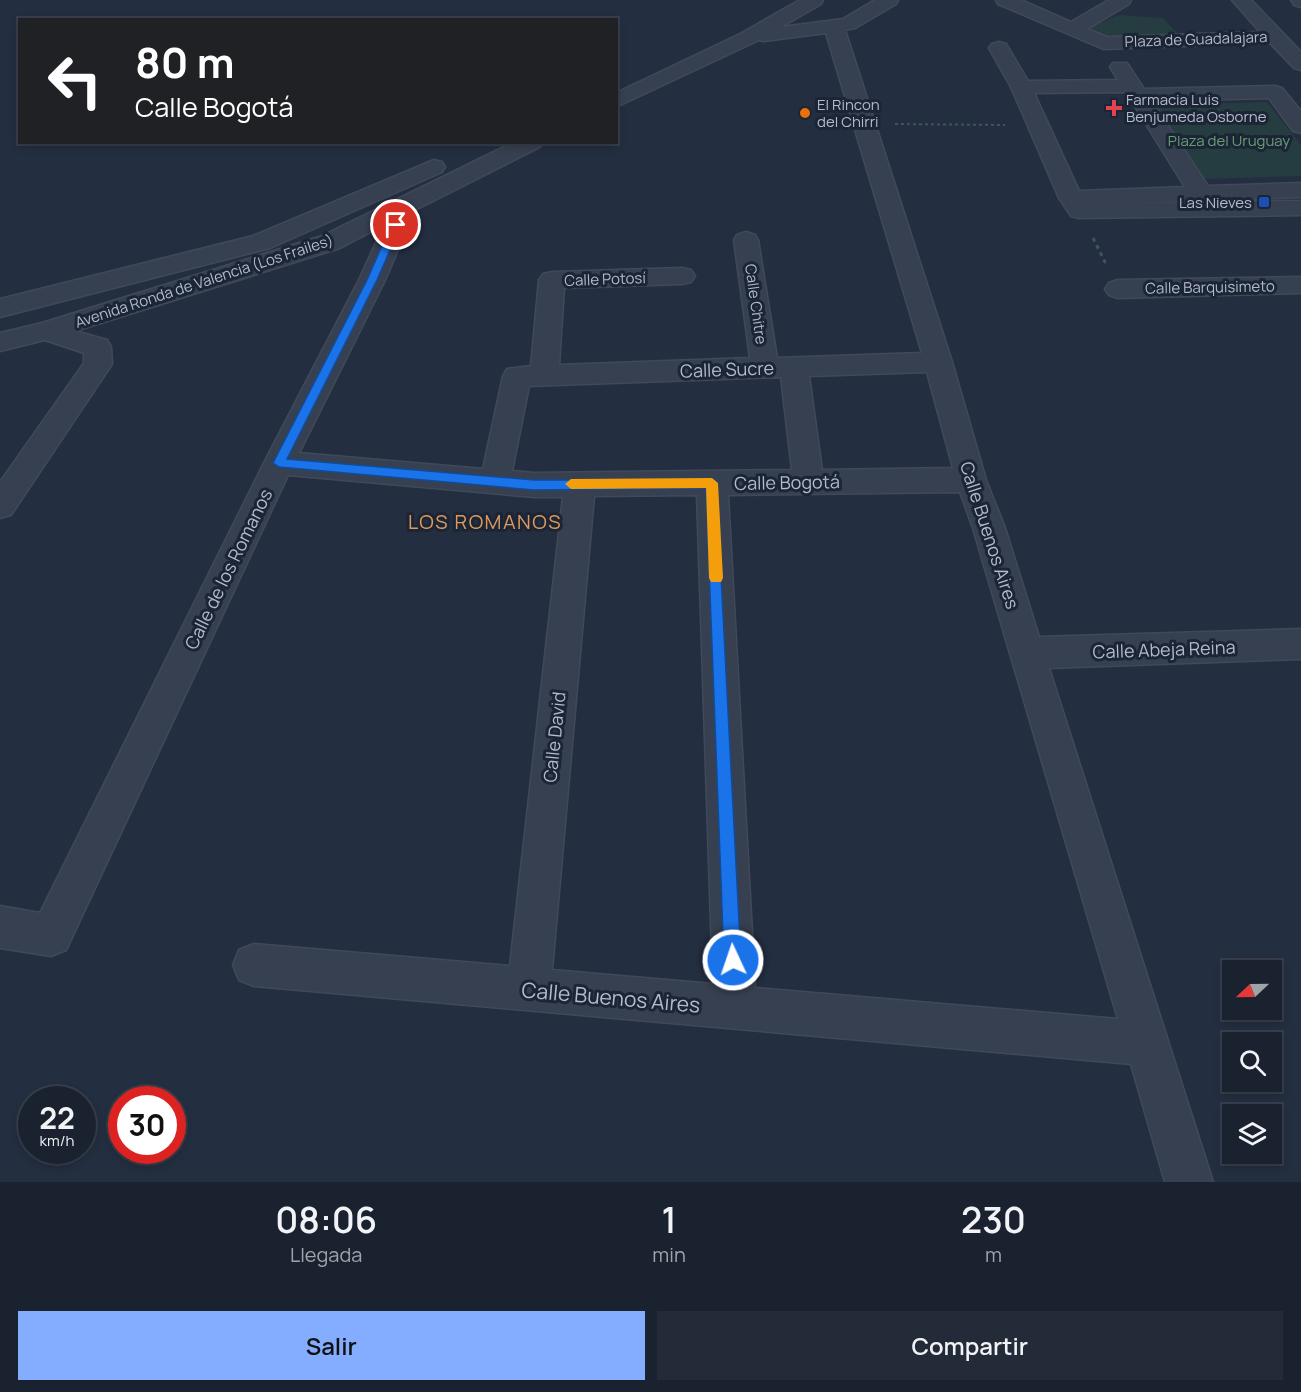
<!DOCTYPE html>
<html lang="es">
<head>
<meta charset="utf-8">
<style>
  :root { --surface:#1a2230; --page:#232a38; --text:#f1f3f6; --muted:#9fa4ab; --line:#383f4c; --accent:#84adff }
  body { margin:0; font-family:Manrope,sans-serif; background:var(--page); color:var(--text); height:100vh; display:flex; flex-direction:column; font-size:22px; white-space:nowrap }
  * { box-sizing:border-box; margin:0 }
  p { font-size:20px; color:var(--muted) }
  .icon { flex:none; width:33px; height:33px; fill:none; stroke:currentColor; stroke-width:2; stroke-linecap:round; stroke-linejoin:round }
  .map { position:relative; height:1182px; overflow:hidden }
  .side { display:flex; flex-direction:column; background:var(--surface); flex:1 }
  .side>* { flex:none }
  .banner { position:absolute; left:18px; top:18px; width:600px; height:126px; border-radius:0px; box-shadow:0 3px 9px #0003,0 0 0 2px var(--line); background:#202124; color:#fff; overflow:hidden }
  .needle { width:39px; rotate:248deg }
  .fabs { position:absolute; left:1222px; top:960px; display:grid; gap:12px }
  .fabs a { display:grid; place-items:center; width:60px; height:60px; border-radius:0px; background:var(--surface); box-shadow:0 3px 9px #0003,0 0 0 2px var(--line); font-size:30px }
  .speed { position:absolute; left:18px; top:1086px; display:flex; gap:12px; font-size:30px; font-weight:700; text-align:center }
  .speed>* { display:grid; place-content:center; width:78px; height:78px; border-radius:50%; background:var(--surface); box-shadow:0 3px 9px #0003,0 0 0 2px var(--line); line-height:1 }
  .speed small { font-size:15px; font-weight:400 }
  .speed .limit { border:9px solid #d22; background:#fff; color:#111 }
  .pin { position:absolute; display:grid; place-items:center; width:51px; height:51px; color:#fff; margin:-26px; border:3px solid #fff; border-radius:50%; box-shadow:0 2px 6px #0007 }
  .me { position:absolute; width:66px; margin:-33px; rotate:357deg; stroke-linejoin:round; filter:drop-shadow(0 0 4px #0008) }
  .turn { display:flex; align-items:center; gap:21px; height:126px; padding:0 18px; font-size:27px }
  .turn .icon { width:78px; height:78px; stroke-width:2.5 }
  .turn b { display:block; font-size:42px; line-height:51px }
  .eta { display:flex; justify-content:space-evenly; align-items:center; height:102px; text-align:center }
  .eta b { font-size:36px; font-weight:600; line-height:42px }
  .button { display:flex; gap:12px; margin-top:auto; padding:12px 18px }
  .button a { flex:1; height:69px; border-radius:0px; background:var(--accent); color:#111; font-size:24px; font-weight:600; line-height:69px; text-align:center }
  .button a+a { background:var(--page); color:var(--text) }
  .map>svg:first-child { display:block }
  .green { fill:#253c41 }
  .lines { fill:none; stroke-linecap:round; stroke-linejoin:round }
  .minor-casing { stroke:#404959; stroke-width:3 }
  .path-far1 { stroke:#3e5559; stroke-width:2; stroke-dasharray:3 3; stroke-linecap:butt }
  .path { stroke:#3e5559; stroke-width:3; stroke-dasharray:4 4; stroke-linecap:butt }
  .minor { fill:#374050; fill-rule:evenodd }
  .route { fill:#1a73e8; stroke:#114b97; stroke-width:1.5 }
  .slow { fill:#f59e0b }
  .health-dot { fill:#e0444e; stroke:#1c2535; stroke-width:2 }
  .food-dot { fill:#e8710a; stroke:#1c2535; stroke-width:2 }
  .transit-dot { fill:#1a4fb4; stroke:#1c2535; stroke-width:2 }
  .labels { text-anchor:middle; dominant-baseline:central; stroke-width:6; stroke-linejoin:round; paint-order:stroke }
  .far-street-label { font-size:15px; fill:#b3bbcb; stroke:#1c2535 }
  .far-poi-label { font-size:15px; fill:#b3bbcb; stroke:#1c2535; text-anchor:start }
  .far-park-label { font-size:15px; fill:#689d77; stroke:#1c2535 }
  .street-label { font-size:18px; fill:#b3bbcb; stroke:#1c2535 }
  .neighbourhood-label { font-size:20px; letter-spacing:1.5px; fill:#dc9a5d; stroke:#1c2535 }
  .near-street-label { font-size:21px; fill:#b3bbcb; stroke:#1c2535 }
</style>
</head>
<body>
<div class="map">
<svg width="1301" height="1182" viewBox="0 0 1301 1182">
  <rect width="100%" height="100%" fill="#232e40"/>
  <g class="green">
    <polygon points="1118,15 1163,18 1178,34 1097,36 1085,30"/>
    <polygon points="1267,102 1301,145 1301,176 1205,179 1156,105"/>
  </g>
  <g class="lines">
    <g class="minor-casing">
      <g id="minor">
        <path d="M 800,0 L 823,0 L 821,4 L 781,27 L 843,19 L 875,0 L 898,0 L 896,4 L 855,28 L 845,30 L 952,362 L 986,480 L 1005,528 L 1039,637 L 1301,629 L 1301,659 L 1049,668 L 1213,1182 L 1165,1182 L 1131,1064 L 254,986 L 239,980 L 233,965 L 239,950 L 254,944 L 510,966 L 563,497 L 534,497 L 288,475 L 66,950 L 51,956 L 0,948 L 0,906 L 40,913 L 264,463 L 359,280 L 384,225 L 340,248 L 75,331 L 107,340 L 111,347 L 112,364 L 11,515 L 0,518 L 0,482 L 84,363 L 84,353 L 45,340 L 0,351 L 0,333 L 42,323 L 322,236 L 514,142 L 543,142 L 540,147 L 415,210 L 385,280 L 299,453 L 483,469 L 503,376 L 507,369 L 531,366 L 539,280 L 543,274 L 552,272 L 682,268 L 691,270 L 695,276 L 691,282 L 682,284 L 564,288 L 559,365 L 750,358 L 734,240 L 737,235 L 746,232 L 755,235 L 758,240 L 777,358 L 922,353 L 826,33 L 764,41 L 759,40 L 616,107 L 616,93 L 740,34 ZM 927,372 L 953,468 L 822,470 L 809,376 ZM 781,377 L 792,470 L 534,473 L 512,471 L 529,386 ZM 960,492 L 973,528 L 1118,1019 L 755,988 L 728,495 ZM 697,495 L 713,984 L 552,970 L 594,496 Z"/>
        <polygon points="996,0 1021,0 1071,22 1109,0 1131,0 1129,4 1087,29 1107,37 1260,32 1232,0 1251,0 1301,52 1301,70 1294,68 1270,43 1104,49 998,4"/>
        <polygon points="1291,0 1301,0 1301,7 1294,5"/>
        <path d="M 999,42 L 1006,44 L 1028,81 L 1118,80 L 1110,67 L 1113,63 L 1127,63 L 1144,89 L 1275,86 L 1282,88 L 1301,111 L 1301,133 L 1293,131 L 1269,98 L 1152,101 L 1208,186 L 1301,183 L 1301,197 L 1217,200 L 1218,202 L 1301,201 L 1301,215 L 1079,218 L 1071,216 L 1059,198 L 1011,87 L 989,48 L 992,44 ZM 1126,92 L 1185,187 L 1079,191 L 1034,93 ZM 1194,201 L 1194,202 L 1133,203 Z"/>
        <polygon points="434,160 442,162 445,167 442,172 270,248 0,317 0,299 253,236"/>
        <polygon points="1301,277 1301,293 1118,298 1109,295 1105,289 1109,283 1118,280"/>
      </g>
    </g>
    <polyline class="path-far1" points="895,124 1005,125"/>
    <polyline class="path" points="1093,238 1106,264"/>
    <use href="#minor" class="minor"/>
  </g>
  <polygon class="route" points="396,221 401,225 377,280 287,459 534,480 716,480 741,960 739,967 733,969 726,967 724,960 706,488 534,490 279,467 273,463 367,280 391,225"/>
  <polygon class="slow" points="712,478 718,483 723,578 721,582 711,582 709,578 706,488 571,489 565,484 571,479"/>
  <path class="health-dot" d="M1111 99h6v6h6v6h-6v6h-6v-6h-6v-6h6z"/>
  <circle class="food-dot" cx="805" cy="113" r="6"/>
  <rect class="transit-dot" x="1258" y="196" width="12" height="12" rx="3"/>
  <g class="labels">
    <g class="far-street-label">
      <text transform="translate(1196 39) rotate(-2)">Plaza de Guadalajara</text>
      <text transform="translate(605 279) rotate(-2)">Calle Potosí</text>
      <text transform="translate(204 281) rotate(-18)">Avenida Ronda de Valencia (Los Frailes)</text>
      <text transform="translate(1210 287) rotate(-1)">Calle Barquisimeto</text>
      <text transform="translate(756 304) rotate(82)">Calle Chitre</text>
    </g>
    <g class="far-poi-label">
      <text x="1126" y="99">Farmacia Luis<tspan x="1126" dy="17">Benjumeda Osborne</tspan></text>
      <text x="817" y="104">El Rincon<tspan x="817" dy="17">del Chirri</tspan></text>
      <text x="1252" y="202" text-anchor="end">Las Nieves</text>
    </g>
    <g class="far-park-label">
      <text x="1229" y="140">Plaza del Uruguay</text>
    </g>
    <g class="street-label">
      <text transform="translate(727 369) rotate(-2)">Calle Sucre</text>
      <text transform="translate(787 482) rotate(-1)">Calle Bogotá</text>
      <text transform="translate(990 535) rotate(72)">Calle Buenos Aires</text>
      <text transform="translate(228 569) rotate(-64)">Calle de los Romanos</text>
      <text transform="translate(1164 649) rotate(-2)">Calle Abeja Reina</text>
      <text transform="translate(554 737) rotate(-84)">Calle David</text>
    </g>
    <g class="neighbourhood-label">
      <text x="485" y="521">LOS ROMANOS</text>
    </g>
    <g class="near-street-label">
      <text transform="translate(611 997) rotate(5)">Calle Buenos Aires</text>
    </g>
  </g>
</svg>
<div class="fabs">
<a><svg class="needle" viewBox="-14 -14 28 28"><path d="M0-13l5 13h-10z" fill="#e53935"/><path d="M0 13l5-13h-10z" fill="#9fa4ab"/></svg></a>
<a><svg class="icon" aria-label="search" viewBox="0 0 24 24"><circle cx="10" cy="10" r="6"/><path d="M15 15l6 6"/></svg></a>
<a><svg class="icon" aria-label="layers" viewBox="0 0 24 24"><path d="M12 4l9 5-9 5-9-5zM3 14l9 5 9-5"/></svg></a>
</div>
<div class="speed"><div>22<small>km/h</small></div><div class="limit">30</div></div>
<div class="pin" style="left:396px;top:225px;background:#d93025"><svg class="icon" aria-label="arrive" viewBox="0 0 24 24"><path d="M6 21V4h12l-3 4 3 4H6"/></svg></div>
<svg class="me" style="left:733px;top:960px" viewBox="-20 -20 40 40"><circle r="17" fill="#1a73e8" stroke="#fff" stroke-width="3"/><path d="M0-11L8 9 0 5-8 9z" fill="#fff"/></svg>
<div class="banner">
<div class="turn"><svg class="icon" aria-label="left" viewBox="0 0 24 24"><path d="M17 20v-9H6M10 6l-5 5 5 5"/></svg><div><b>80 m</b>Calle Bogotá</div></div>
</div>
</div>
<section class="side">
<div class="eta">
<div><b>08:06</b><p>Llegada</p></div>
<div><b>1</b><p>min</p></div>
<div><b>230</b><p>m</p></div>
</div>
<div class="button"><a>Salir</a><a>Compartir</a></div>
</section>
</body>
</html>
